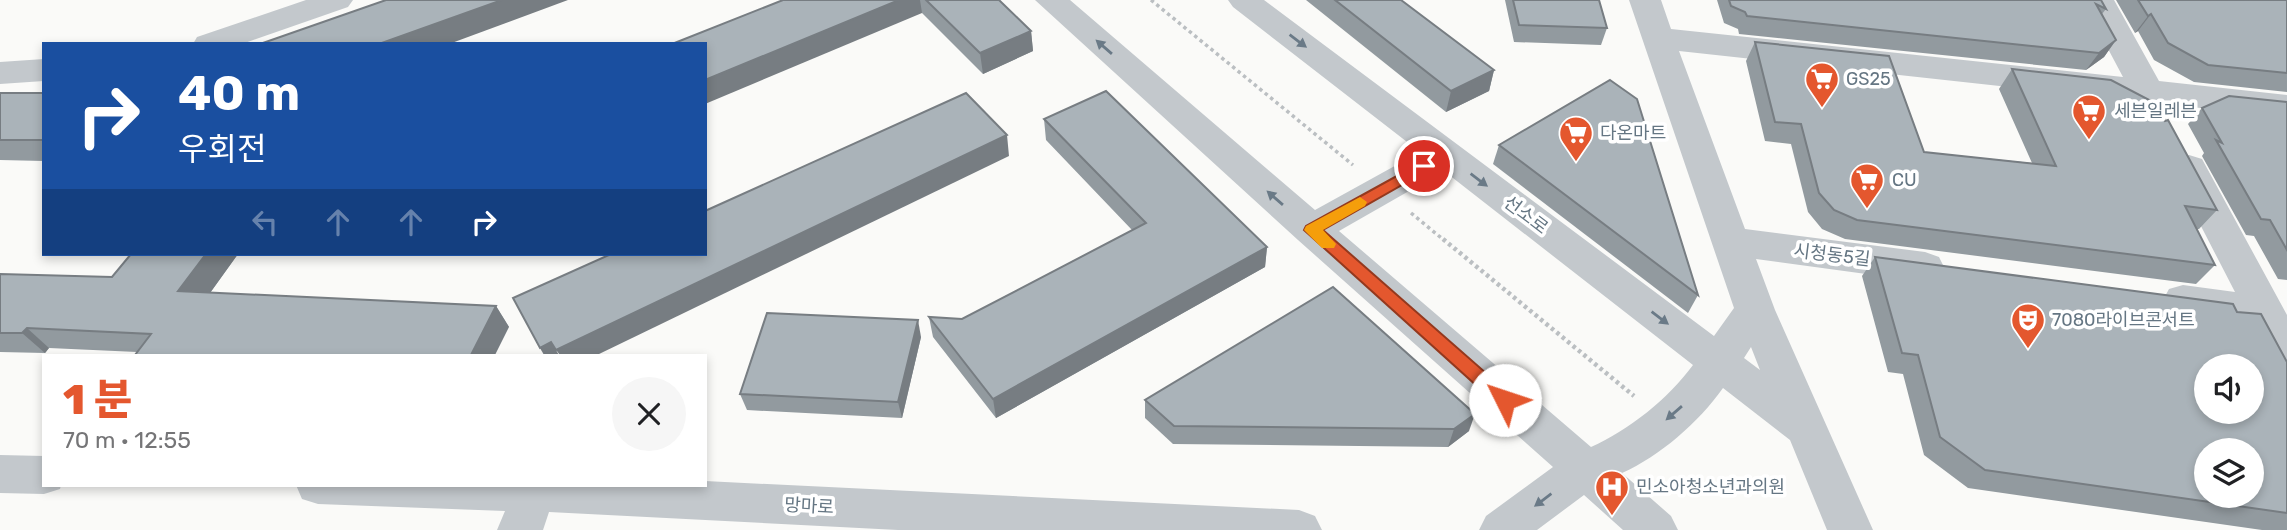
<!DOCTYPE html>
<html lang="ko">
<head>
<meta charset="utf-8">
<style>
  :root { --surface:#fff; --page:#f6f6f6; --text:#202124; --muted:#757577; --accent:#e4572e }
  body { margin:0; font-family:Rubik,"Noto Sans KR",sans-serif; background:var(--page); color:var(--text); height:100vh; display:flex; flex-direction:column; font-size:26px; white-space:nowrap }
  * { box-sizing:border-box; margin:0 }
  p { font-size:23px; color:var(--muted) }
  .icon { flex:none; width:38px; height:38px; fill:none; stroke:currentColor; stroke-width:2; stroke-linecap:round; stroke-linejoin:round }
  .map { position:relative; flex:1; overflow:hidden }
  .sheet { position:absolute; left:42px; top:354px; width:665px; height:133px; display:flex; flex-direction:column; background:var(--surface); border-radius:0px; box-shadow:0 4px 10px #0003 }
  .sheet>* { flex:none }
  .banner { position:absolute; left:42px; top:42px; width:665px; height:214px; border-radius:0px; box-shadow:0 4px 10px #0003; background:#1a4fa0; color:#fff; overflow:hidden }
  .buttons { position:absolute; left:2194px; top:354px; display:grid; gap:14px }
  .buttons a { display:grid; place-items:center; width:70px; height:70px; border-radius:50%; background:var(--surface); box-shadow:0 4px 10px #0003; font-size:35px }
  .pin { position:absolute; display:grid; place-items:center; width:60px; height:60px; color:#fff; margin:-30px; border:4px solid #fff; border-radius:50%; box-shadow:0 2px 7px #0007 }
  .me { position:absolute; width:77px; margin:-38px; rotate:311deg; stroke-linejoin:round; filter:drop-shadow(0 0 5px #0008) }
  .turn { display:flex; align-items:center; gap:24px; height:147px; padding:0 21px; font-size:32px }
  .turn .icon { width:91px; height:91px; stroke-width:2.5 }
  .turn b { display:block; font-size:49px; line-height:60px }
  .lanes { display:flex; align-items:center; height:66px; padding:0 21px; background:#0003; justify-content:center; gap:35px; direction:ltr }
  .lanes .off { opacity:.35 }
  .round { display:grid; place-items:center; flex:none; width:74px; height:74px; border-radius:37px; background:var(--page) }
  .headline { display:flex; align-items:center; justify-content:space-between; height:119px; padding:0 21px }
  h1 { font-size:42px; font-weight:800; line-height:52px; color:var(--accent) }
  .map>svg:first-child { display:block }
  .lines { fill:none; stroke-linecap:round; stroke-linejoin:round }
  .path-far1 { stroke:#bbbfc2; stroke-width:3.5; stroke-dasharray:3.5 3.5; stroke-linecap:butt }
  .path { stroke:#bbbfc2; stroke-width:4.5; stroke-dasharray:3.5 3.5; stroke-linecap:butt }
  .minor { fill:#c3c8cc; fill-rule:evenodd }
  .wall { fill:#929a9f }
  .shaded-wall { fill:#777d82 }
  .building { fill:#aab3b9; stroke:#777d82; stroke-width:2; fill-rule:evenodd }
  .oneway { fill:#6a7a87 }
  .route { fill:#e4572e; stroke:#94391e; stroke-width:2 }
  .slow { fill:#f59e0b }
  .labels { text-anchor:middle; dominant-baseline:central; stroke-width:7; stroke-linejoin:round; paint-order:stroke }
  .poi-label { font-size:18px; fill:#657683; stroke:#fff; text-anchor:start }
  .street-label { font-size:18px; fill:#657683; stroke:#fff }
</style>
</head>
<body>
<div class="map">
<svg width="2287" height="530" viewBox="0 0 2287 530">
  <rect width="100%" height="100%" fill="#fafaf8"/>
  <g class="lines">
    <g class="path-far1">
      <polyline points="1151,0 1353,165"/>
      <polyline points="1411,213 1445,241"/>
    </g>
    <polyline class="path" points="1443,239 1634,396"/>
    <g class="minor">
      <polygon points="306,0 353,0 348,7 242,44 193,44 197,37"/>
      <path d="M 1035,0 L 1070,0 L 1315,210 L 1420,152 L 1233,7 L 1228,0 L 1264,0 L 1714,336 L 1734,308 L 1629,0 L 1661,0 L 1671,29 L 2123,77 L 2082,0 L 2114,0 L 2159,81 L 2287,95 L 2287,117 L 2172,105 L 2174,109 L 2169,117 L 2157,121 L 2145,117 L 2136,101 L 1679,51 L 1745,229 L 1925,252 L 1939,257 L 1944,267 L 1939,277 L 1925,282 L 1756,259 L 1775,310 L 1873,530 L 1827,530 L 1790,440 L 1723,388 C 1698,423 1660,456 1622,473 L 1671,516 L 1678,530 L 1623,530 L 1584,495 L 1537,530 L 1479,530 L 1486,516 L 1553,467 L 1298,240 ZM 1444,171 L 1693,365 C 1668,399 1629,430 1591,447 L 1339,231 ZM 1751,347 L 1760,370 L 1744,358 Z"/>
      <polygon points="44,59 44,81 0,84 0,62"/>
      <polygon points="2189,155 2202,159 2287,315 2287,369 2273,365 2252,325 2169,311 2163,300 2169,289 2183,285 2235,292 2171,168 2176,159"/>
      <polygon points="0,455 44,456 44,485 61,485 60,489 44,494 0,493"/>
      <polygon points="705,481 1299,510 1315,516 1322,530 898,530 549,512 543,530 497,530 505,511 318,504 302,499 296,485 705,485"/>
    </g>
  </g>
  <g class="wall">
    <polygon points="783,0 999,0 1031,31 1033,51 983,74 922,13"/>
    <polygon points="1306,0 1401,0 1494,70 1489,91 1446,112"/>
    <polygon points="1505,0 1599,0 1607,28 1601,45 1514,42"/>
    <polygon points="1717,0 2101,0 2106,9 2102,14 2116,40 2104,57 2086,70 1739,34 1738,29 1724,23"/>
    <polygon points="2116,0 2287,0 2287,92 2194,82 2154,60 2138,31 2135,33"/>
    <polygon points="1755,42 1924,152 2032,163 1999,89 2012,69 2217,210 2199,229 2197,229 2215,265 2196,284 1845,239 1822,229 1808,212 1791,144 1765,141 1746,61"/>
    <polygon points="0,93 44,93 44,161 0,160"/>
    <polygon points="2287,102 2287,280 2278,279 2254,236 2246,235 2202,156 2204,153 2188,124 2202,108"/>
    <polygon points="1044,119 1267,247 1265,267 996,418 933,337 929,317 962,319 1132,230 1046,140"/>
    <polygon points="1499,145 1698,295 1688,313 1493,164"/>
    <polygon points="131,254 238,254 210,293 496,306 509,327 137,352 49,348 45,353 0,352 0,274 112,277"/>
    <polygon points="1875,257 2237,312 2287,362 2287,530 2262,530 1968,488 1924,455 1903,374 1888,372 1862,276"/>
    <polygon points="1333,287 1469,431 1448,447 1173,444 1145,418 1145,400"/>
    <polygon points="921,337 902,418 747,410 740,394"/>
  </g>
  <g class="shaded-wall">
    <polygon points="502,0 568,0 449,44 379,44"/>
    <polygon points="899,0 920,0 922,13 705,104 705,80"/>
    <polygon points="2151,14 2138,31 2135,33 2148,16"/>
    <polygon points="1031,31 1033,51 983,74 980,53"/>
    <polygon points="2116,40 2104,57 2086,70 2099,53"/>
    <polygon points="1494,70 1489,91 1446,112 1451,91"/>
    <polygon points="1007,135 1009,156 597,355 560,355 556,350"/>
    <polygon points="1267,247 1265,267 996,418 993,399"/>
    <polygon points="206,254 238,254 197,311 178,291"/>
    <polygon points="496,306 509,327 495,355 471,355"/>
    <polygon points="918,320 921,337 902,418 898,402"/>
    <polygon points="27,328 49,348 45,353 22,333"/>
    <polygon points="551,342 559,355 544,355 540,348"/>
    <polygon points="1475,414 1469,431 1448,447 1454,429"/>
  </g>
  <g class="building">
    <polygon points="386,0 502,0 379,44 260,44"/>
    <polygon points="783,0 899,0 705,80 705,44 672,44"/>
    <polygon points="926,0 999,0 1031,31 980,53"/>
    <polygon points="1335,0 1401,0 1494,70 1451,91"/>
    <polygon points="1513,0 1599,0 1607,28 1519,25"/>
    <polygon points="1729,0 2101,0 2106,9 2096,4 2116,40 2099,53 1747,16 1745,12 1731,6"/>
    <polygon points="2138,0 2287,0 2287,73 2208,65 2168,43 2151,14 2148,16"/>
    <polygon points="1755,42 1889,56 1924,152 2056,166 2012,69 2111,80 2155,103 2165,121 2168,120 2217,210 2185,206 2215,265 1857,220 1834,210 1819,193 1801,124 1775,122"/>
    <polygon points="1610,80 1637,99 1698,295 1499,145"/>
    <polygon points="1106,91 1267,247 993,399 929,317 962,319 1146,223 1044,119"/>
    <rect x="0" y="93" width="44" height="47"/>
    <polygon points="966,93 1007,135 556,350 551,342 540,348 513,298 611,254 705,254 705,211"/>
    <polygon points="2229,96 2287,102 2287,250 2270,220 2261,219 2216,140 2222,143 2202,108"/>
    <polygon points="131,254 206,254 178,291 496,306 471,355 135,355 151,334 27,328 22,333 0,333 0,274 112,277"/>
    <path d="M 1875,257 L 2233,304 L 2237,312 L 2261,314 L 2287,362 L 2287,513 L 1985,470 L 1940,437 L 1918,355 L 1902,353 ZM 2207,366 L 2252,366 L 2252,411 L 2207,411 ZM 2207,450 L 2252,450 L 2252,495 L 2207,495 Z"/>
    <polygon points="1333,287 1475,414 1454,429 1174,426 1145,400"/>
    <polygon points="767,313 918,320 898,402 740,394"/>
  </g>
  <defs><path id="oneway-solid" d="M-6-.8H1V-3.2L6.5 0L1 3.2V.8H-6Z" transform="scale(1.75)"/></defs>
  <g class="oneway">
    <use href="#oneway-solid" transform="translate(1298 41) rotate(37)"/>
    <use href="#oneway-solid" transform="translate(1104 47) rotate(-139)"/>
    <use href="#oneway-solid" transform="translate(1479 180) rotate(37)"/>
    <use href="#oneway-solid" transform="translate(1275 198) rotate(-139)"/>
    <use href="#oneway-solid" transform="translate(1660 318) rotate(37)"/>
    <use href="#oneway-solid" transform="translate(1674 413) rotate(139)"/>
    <use href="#oneway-solid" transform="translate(1543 500) rotate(143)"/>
  </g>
  <polygon class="route" points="1424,161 1432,166 1430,169 1323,230 1511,395 1513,400 1511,405 1505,407 1498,405 1304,230 1306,226"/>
  <polygon class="slow" points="1360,197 1367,202 1365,206 1323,230 1336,244 1334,248 1322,248 1304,230 1306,226"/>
  <defs>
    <g id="supermarket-pin" transform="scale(1.75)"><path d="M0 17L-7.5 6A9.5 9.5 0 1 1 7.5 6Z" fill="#e4572e" stroke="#fff"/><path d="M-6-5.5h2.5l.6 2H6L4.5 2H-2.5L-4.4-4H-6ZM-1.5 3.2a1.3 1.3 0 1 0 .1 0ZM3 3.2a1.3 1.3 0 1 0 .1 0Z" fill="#fff"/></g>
    <g id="theatre-pin" transform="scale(1.75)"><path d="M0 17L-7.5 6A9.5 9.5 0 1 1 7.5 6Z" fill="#e4572e" stroke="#fff"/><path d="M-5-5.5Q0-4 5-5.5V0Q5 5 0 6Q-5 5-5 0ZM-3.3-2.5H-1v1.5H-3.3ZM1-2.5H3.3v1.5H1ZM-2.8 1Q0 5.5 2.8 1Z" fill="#fff"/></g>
    <g id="hospital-pin" transform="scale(1.75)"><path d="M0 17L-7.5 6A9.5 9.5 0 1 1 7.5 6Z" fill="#e4572e" stroke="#fff"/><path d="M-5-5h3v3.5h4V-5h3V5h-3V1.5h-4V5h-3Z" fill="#fff"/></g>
  </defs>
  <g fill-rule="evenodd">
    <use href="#supermarket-pin" x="1822" y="79"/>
    <use href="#supermarket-pin" x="2089" y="111"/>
    <use href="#supermarket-pin" x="1576" y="133"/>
    <use href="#supermarket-pin" x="1867" y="180"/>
    <use href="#theatre-pin" x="2028" y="320"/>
    <use href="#hospital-pin" x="1612" y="487"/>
  </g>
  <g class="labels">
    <g class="poi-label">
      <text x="1846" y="79">GS25</text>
      <text x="2114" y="111">세븐일레븐</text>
      <text x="1600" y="133">다온마트</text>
      <text x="1892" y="180">CU</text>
      <text x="2052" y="320">7080라이브콘서트</text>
      <text x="1636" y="487">민소아청소년과의원</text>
    </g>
    <g class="street-label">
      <text transform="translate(1526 215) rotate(37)">선소로</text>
      <text transform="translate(1832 255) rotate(7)">시청동5길</text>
      <text transform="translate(809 506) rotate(3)">망마로</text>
    </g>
  </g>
</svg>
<div class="buttons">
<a><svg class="icon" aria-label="sound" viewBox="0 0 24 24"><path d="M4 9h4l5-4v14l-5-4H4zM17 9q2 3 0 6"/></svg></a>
<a><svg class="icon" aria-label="layers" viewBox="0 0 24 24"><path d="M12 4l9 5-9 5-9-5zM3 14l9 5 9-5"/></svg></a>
</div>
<div class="pin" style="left:1424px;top:166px;background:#d93025"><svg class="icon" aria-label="arrive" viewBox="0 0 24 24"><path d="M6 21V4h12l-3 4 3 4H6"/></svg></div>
<svg class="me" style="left:1505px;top:400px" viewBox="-20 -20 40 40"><circle r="19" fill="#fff"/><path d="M0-13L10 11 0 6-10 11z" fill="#e4572e"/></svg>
<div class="banner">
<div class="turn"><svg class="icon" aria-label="right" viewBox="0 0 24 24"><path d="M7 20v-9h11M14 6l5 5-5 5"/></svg><div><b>40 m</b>우회전</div></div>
<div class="lanes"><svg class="icon off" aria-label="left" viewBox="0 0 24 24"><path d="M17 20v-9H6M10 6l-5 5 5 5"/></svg><svg class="icon off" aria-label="ahead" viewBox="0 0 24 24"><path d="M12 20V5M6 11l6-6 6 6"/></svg><svg class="icon off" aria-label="ahead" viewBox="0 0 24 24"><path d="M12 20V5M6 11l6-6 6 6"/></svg><svg class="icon" aria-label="right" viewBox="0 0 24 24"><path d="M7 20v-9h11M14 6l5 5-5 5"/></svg></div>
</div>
<section class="sheet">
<div class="headline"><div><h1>1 분</h1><p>70 m · 12:55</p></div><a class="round"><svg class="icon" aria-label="close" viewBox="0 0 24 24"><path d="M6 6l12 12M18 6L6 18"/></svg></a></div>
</section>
</div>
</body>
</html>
